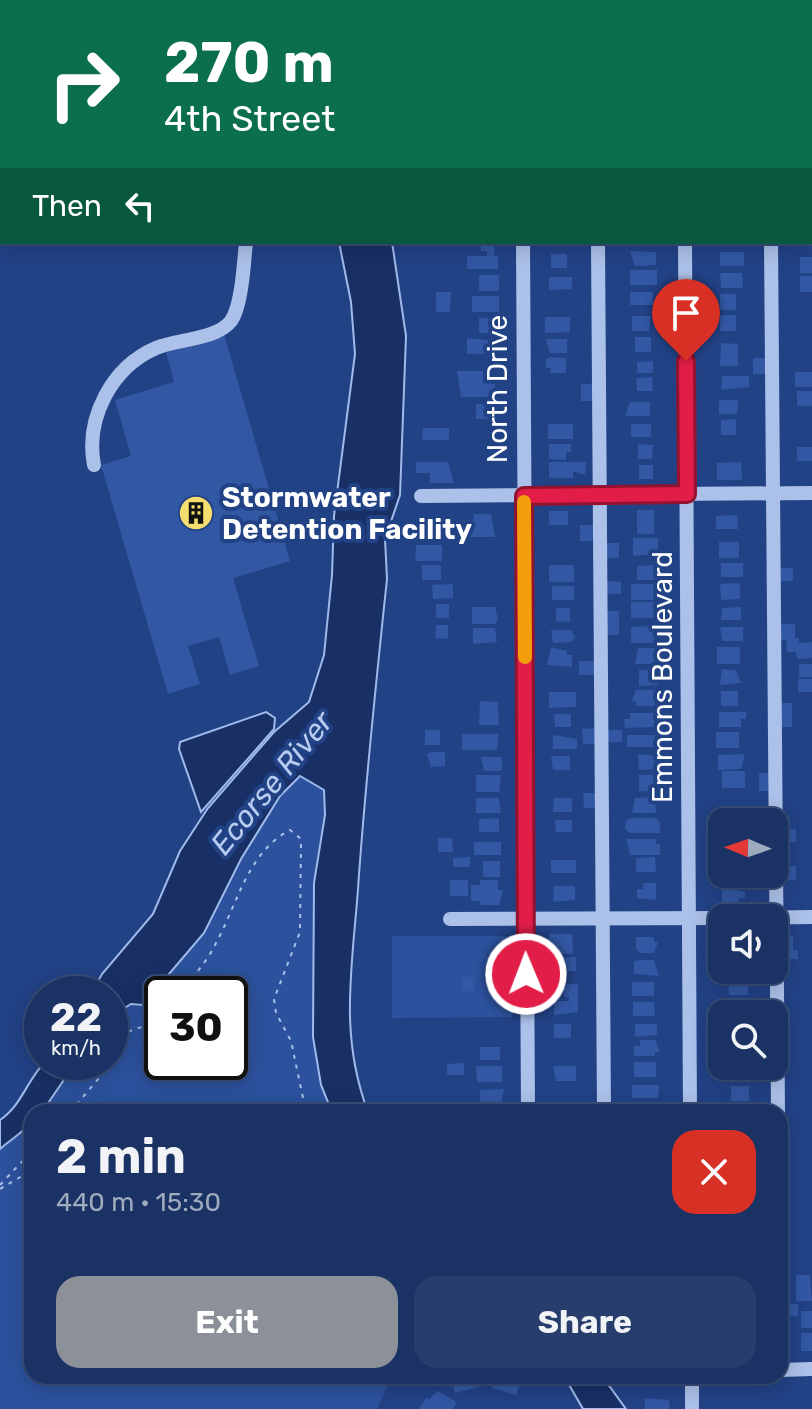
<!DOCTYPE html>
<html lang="en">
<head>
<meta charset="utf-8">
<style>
  :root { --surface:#1a3264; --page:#273e6d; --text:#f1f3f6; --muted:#9faabf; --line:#384d78; --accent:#8c9099 }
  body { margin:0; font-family:Rubik,sans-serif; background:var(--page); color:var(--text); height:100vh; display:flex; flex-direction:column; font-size:30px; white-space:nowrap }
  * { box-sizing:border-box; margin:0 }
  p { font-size:26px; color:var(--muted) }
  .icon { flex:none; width:44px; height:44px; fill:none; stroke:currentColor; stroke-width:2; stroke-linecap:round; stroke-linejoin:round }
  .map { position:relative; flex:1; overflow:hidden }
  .drawer { position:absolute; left:24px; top:1104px; width:764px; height:280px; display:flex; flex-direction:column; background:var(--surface); border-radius:24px; box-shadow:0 4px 20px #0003,0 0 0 2px var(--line) }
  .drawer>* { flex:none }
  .banner { position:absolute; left:0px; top:0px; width:812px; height:244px; box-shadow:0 4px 20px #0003,0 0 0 2px var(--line); background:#0b6e4f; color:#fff; overflow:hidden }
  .needle { width:52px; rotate:272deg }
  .controls { position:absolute; left:708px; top:808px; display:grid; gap:16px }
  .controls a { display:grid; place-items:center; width:80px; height:80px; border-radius:16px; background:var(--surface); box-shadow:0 4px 20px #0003,0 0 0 2px var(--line); font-size:40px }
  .speed { position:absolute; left:24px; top:976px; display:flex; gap:16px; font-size:40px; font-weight:700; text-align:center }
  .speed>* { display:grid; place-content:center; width:104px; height:104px; border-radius:50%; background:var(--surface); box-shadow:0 4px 20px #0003,0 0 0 2px var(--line); line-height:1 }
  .speed small { font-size:20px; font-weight:400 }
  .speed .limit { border:4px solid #111; border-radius:12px; background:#fff; color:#111 }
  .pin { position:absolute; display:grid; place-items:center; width:68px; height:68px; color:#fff; margin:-82px -34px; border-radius:50% 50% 50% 0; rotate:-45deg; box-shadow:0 0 8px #0007 }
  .pin .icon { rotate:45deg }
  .me { position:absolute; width:88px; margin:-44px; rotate:359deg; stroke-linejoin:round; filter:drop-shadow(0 0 6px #0008) }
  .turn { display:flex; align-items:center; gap:28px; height:168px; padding:0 32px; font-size:36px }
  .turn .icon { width:104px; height:104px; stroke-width:2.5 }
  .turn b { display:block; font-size:56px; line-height:68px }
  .then { display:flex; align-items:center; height:76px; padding:0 32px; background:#0003; gap:16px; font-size:30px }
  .round { display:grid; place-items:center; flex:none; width:84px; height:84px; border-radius:24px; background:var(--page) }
  .overview { display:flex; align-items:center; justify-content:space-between; height:136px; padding:0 32px }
  h1 { font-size:48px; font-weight:700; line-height:60px }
  .button { display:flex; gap:16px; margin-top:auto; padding:16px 32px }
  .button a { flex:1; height:92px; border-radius:24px; background:var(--accent); color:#fff; font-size:32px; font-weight:700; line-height:92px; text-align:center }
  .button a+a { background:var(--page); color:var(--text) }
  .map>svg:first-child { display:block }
  .green { fill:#2c529e; fill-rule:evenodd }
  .water { fill:#183066; stroke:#a0baea; stroke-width:2 }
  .building { fill:#3257a3 }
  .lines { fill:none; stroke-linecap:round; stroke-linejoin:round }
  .path { stroke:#acc1e9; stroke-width:2; stroke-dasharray:4 6; stroke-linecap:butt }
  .minor { stroke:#acc1e9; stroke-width:14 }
  .route-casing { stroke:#92132f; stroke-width:20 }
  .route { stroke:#e11d48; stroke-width:14 }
  .slow { stroke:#f59e0b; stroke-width:14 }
  .labels { text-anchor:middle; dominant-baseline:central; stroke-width:8; stroke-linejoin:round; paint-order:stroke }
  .street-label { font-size:28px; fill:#fff; stroke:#224286 }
  .poi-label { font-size:28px; font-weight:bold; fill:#fff; stroke:#224286; text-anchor:start }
  .water-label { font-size:30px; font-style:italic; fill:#b8cbf0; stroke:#224286 }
</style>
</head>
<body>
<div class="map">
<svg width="812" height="1409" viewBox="0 0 812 1409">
  <rect width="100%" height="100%" fill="#224286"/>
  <g class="green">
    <path d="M 300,776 L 324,789 L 325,815 L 314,883 L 313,1037 L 321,1085 L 332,1112 L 32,1112 L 32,1376 L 392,1376 L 377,1409 L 0,1409 L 0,1135 L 56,1062 L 110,1062 L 110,1000 L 163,981 L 204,933 L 241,859 L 280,796 ZM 162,994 L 230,994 L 230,1062 L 162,1062 Z"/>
    <polygon points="392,936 512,936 512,1017 392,1018"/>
  </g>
  <g class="water">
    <path d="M 339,242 L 392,242 L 406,336 L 400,495 L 385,539 L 387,579 C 376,682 365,785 358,889 C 352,969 339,1035 368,1112 L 332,1112 L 321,1085 L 313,1037 L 314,883 L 325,815 L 324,790 L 300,776 L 280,796 L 241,859 L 204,933 L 163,981 L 156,1006 L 131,1004 L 110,1017 L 110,994 L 91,994 L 102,974 L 153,914 L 180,851 L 208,808 L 274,732 L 309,702 L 324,655 L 332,575 L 334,516 L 355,354 L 351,302 Z"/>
    <polygon points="266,712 275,718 274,729 201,812 179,749 180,742"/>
    <path d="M 45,1062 L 76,1062 L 42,1112 L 32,1112 C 32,1129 13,1137 0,1149 L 0,1120 C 22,1105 27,1080 45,1062 Z"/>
    <polygon points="564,1376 602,1376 626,1409 583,1409"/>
  </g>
  <g class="building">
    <polygon points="481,242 495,242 494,256 498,256 498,269 467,269 467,256 487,256 487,251 481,251"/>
    <polygon points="630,251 656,252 656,265 635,266"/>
    <rect x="720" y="252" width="24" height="14"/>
    <rect x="551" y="254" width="16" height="14"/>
    <rect x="800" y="257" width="12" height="16"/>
    <rect x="630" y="270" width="27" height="15"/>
    <polygon points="720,273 742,273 743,288 721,288"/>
    <rect x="479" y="275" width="20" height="16"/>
    <rect x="800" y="276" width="12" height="16"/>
    <polygon points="549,277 572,277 572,289 549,290"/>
    <polygon points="436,292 451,292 450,312 436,312"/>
    <rect x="630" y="292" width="23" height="13"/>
    <rect x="720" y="294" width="16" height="16"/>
    <rect x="472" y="296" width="27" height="16"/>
    <rect x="720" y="315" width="16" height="16"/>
    <polygon points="632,316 651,316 649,331 632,331"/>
    <polygon points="545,317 570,317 570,332 545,333"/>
    <rect x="479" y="318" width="16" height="15"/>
    <polygon points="224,334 290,561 233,578 259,666 230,675 219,637 188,646 200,684 168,694 101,465 131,456 115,400 174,382 166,352"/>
    <rect x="635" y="337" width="16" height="15"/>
    <polygon points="467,338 496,341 496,354 467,354"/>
    <polygon points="546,339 567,339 567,353 550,353"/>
    <polygon points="721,343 738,344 738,366 720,366"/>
    <polygon points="550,357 566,358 566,373 550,373 551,368 546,368 546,359"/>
    <rect x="753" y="358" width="14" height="16"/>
    <polygon points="653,361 653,373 637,373 637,362"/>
    <polygon points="457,371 483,371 483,383 495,383 495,397 461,397"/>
    <rect x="795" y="372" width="17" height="15"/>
    <polygon points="722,376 749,376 749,387 721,390"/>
    <polygon points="652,377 653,391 637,391 636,378"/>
    <polygon points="581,384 593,384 594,401 581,401"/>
    <rect x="797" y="391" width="15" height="15"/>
    <polygon points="719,400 738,400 737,414 719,414"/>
    <polygon points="630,402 650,402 650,416 625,416"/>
    <rect x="476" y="404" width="24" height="15"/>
    <polygon points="736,419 736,435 721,435 721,420"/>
    <rect x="548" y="424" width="25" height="15"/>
    <rect x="631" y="424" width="20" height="13"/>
    <polygon points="423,428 449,428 449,440 422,440"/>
    <polygon points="549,444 571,444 571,452 566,452 566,460 549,459"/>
    <polygon points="638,444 653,445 652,459 638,459"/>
    <rect x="797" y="447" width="15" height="14"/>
    <polygon points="416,462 448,462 454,483 430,483 430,473 416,473"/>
    <polygon points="549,462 586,462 585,475 573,471 573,478 549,478"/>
    <polygon points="741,462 742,480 717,480 717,463"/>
    <rect x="639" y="465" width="14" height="14"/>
    <rect x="637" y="510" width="17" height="24"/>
    <rect x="549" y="511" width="19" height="14"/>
    <polygon points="474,514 491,514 495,537 470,537"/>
    <polygon points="737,515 738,529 716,529 716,516"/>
    <rect x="580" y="525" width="14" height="16"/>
    <polygon points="633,538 658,538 658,554 633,556"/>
    <rect x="719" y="542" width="20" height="16"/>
    <rect x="607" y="543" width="12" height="15"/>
    <polygon points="416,545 442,545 442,561 415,561"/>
    <rect x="721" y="563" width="22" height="14"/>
    <rect x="422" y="565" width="19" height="15"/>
    <rect x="549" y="565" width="25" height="17"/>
    <polygon points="657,565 657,580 637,580 637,566"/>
    <rect x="780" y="568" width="13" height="13"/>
    <polygon points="607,581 621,582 621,594 607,594"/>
    <polygon points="740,583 740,599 721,600 720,584"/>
    <polygon points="453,584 453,598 433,599 432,585"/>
    <rect x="631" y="584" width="23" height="16"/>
    <rect x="552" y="586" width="22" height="14"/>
    <rect x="631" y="602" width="23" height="16"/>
    <rect x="436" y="604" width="13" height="14"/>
    <polygon points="472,607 495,607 498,619 495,624 472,624"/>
    <polygon points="741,607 741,620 721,620 722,608"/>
    <polygon points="556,608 570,608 570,622 556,621"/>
    <rect x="605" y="611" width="14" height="24"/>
    <polygon points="779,624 795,624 795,638 799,638 799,643 812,642 812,658 797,659 796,652 787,652 786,640 779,640"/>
    <polygon points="436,625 448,625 448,639 435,638"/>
    <polygon points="651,626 656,627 654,643 631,643 631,627"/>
    <polygon points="720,627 743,627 743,641 722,641"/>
    <polygon points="473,628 495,628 497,642 473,644"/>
    <polygon points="551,630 571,630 575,637 572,642 553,643"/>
    <polygon points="551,647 567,651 567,655 572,655 572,667 547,665"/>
    <rect x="717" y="647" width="23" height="17"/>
    <polygon points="638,648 659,648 659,664 635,664"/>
    <polygon points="579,661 596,661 597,675 579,675"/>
    <rect x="799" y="664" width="13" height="13"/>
    <polygon points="657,669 658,685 639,686 639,670"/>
    <polygon points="722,669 736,670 741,683 720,685"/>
    <rect x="798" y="679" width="14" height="13"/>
    <polygon points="636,690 655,690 655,706 636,706 636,701 632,701"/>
    <rect x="721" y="691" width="17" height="15"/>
    <polygon points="549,692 576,692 576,707 549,708"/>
    <polygon points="480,701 498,702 499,725 479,725"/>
    <rect x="779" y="703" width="13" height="24"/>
    <polygon points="719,712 746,712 746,719 741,719 741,727 719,727"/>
    <polygon points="630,713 654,713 655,727 625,728 624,719 630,719"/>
    <polygon points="554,714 571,714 571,727 555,727"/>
    <polygon points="597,728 597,744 583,744 582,729"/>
    <rect x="425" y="730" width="15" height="15"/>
    <rect x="608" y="730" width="14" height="12"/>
    <rect x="716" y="732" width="23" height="16"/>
    <polygon points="462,734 499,734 497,750 462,750"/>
    <polygon points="553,735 577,739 577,749 553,749"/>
    <rect x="627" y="735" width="28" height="12"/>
    <polygon points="432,752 445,752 445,766 431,767 427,754"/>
    <polygon points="638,754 658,756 654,769 639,770"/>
    <polygon points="745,754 741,769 718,770 718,755"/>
    <polygon points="551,756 570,756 570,770 553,770"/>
    <polygon points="481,757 502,757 502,771 484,771"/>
    <rect x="722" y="771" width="23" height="17"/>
    <rect x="759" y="773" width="12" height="18"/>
    <polygon points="476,775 501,775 499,792 476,792"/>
    <polygon points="639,775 655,775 655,792 639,791"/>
    <polygon points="583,793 597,793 597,808 584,808"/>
    <polygon points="655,797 656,813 632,813 635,798"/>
    <polygon points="476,798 499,798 501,813 476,813"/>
    <polygon points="554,798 572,798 572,812 553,812"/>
    <polygon points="499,818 499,832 479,832 479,819"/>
    <polygon points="630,818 655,818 660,822 660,833 630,833 625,829 626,821"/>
    <polygon points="555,820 572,820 572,832 556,832"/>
    <rect x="782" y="829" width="14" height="13"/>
    <polygon points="438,838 452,838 453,852 438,852"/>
    <polygon points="626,839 656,839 656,844 660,844 660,855 630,855"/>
    <rect x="474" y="842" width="27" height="13"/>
    <polygon points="470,857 470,867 453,867 453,858"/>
    <polygon points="655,857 656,872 636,872 636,858"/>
    <rect x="551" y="860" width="25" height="13"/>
    <rect x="483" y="861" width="17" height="16"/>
    <rect x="782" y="866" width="14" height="14"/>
    <rect x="450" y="880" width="18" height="16"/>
    <polygon points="480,880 498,880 498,890 503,890 499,905 480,905 480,901 471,901 471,885 480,885"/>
    <polygon points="722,881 739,881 739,891 745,891 745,898 739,898 739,903 722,903"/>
    <polygon points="643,883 656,883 656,900 637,898 637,889 643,889"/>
    <polygon points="554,886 575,886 575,900 553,902"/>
    <polygon points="549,934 572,934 573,954 549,954"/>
    <polygon points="782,936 793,936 793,950 798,950 798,959 781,959"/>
    <polygon points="636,937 654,937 654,942 658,942 654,953 640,953 636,949"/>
    <polygon points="576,957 576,971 551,971 551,958"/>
    <polygon points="639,960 654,960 659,976 634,974 634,961"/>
    <rect x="461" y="977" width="13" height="14"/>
    <polygon points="728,981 748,983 748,995 729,995"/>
    <rect x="632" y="982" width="22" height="14"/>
    <polygon points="563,984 578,984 578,1012 554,1015 554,1001 569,1001 569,997 564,997"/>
    <polygon points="728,1001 743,1001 743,1007 751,1007 751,1014 728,1014"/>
    <polygon points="633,1002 654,1002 655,1016 633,1016"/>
    <rect x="554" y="1024" width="17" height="14"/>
    <polygon points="635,1024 657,1024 657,1035 635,1037"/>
    <polygon points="640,1040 655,1040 660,1052 655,1052 655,1056 634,1056 634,1046 640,1046"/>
    <rect x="480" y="1047" width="20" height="13"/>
    <rect x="634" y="1062" width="22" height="15"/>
    <polygon points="464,1063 464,1075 447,1075 447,1064"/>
    <polygon points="476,1066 502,1066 502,1082 477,1082"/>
    <polygon points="553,1066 576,1066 576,1081 556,1081"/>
    <polygon points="632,1085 659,1085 658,1098 632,1098"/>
    <rect x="731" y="1086" width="18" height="15"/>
    <polygon points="504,1089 501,1104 480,1104 480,1090"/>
    <rect x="630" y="1103" width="25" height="9"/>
    <polygon points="796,1275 810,1275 812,1301 796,1301"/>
    <rect x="783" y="1304" width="15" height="12"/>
    <rect x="801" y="1311" width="11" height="17"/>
    <rect x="801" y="1333" width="11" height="18"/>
    <polygon points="451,1376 478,1376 481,1386 455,1393"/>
    <polygon points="496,1376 522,1376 516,1395 492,1388"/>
    <polygon points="438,1391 457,1402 453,1409 419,1409 426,1398 429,1399"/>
    <polygon points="645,1398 669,1400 670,1409 645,1409"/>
  </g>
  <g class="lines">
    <g class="path">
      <path d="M 179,994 C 192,978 207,962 216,943 C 238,903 247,853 290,830 L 301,839 L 300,932 L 274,999 L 276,1013 L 291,1041 L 306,1112"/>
      <polyline points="110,1056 130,1031 162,1020"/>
      <polyline points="70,1112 100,1077 107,1062"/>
      <polyline points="0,1185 32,1151"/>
      <polyline points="0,1189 32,1170"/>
    </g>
    <g class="minor">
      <polyline points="521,0 521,2"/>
      <polyline points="597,0 597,2"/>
      <polyline points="684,0 684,2"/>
      <polyline points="801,0 808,2"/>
      <polyline points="265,2 265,0"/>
      <polyline points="771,2 771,0"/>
      <polyline points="523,242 528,1112"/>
      <polyline points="598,242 604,1112"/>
      <polyline points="685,242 690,1112"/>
      <polyline points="771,242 778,1112"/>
      <path d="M 94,465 C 85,418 112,367 156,348 C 177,339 216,340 231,321 C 242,306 244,261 246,242"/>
      <polyline points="421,496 812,493"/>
      <polyline points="749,918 812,917"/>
      <polyline points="450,919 722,918"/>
      <polyline points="780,1370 812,1369"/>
      <polyline points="692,1376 692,1409"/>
    </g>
  </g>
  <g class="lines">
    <g class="route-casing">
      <polyline id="route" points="526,974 524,496 687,494 686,361"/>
    </g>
    <use href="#route" class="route"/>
    <polyline class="slow" points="524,502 525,657"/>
  </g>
  <defs>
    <g id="building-disc" transform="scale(1.8)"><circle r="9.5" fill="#f5de6f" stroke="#224286"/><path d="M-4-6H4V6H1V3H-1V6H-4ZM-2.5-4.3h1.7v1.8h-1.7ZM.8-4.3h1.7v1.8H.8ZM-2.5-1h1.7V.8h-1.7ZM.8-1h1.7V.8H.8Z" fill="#111"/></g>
  </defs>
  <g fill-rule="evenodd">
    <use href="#building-disc" x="196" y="513"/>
  </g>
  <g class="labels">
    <g class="street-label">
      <text transform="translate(497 389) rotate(-90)">North Drive</text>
      <text transform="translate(662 677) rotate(-90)">Emmons Boulevard</text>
    </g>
    <g class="poi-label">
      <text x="222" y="497">Stormwater<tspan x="222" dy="32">Detention Facility</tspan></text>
    </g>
    <g class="water-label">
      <text transform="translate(272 783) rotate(-51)">Ecorse River</text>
    </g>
  </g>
</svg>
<div class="controls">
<a><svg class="needle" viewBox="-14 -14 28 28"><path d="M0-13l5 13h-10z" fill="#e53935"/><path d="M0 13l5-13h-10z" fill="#9faabf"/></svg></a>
<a><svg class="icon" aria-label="sound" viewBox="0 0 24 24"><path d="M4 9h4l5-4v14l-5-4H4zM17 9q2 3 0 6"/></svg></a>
<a><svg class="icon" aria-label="search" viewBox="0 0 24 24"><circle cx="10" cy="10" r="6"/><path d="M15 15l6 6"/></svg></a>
</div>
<div class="speed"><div>22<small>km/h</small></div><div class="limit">30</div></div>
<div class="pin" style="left:686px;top:361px;background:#d93025"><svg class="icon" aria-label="arrive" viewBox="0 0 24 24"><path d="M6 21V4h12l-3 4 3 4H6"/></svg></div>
<svg class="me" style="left:526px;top:974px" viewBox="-20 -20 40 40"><circle r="17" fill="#e11d48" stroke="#fff" stroke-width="3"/><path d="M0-11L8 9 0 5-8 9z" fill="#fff"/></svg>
<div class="banner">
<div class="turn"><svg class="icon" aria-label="right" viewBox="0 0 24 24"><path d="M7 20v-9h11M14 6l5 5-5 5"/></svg><div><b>270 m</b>4th Street</div></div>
<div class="then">Then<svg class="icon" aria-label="left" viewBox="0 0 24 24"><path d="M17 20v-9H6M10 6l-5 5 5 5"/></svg></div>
</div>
<section class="drawer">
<div class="overview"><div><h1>2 min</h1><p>440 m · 15:30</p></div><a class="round" style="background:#d93025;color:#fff"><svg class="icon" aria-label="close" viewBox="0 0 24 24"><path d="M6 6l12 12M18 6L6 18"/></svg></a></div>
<div class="button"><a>Exit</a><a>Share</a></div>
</section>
</div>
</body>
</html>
